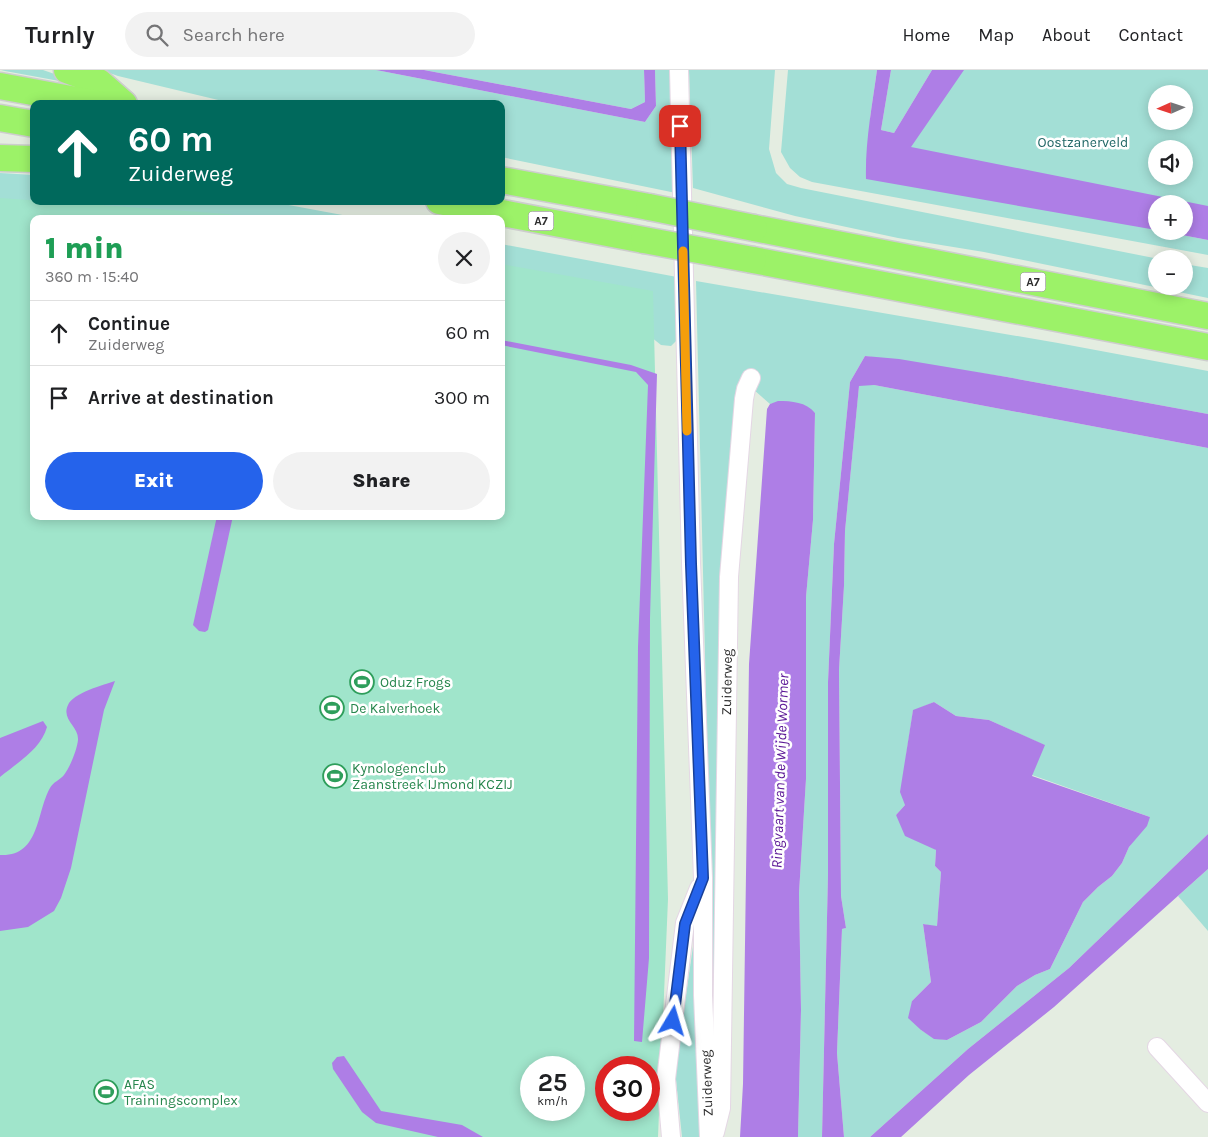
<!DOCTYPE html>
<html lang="en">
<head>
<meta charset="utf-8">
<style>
  :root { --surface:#fff; --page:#f2f2f2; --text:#202124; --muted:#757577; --line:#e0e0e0; --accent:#2563eb }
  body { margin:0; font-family:Karla,sans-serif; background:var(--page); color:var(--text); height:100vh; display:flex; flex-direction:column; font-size:19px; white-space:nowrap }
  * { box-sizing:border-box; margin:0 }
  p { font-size:16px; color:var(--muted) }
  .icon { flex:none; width:28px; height:28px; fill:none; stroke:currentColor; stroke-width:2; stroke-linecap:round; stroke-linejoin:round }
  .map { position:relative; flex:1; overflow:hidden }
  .panel { position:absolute; left:30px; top:145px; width:475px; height:305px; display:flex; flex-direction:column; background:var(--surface); border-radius:10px; box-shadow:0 2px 12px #0003 }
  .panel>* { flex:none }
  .top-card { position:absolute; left:30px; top:30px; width:475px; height:105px; border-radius:10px; box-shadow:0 2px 12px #0003; background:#00695c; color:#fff; overflow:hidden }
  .needle { width:32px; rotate:267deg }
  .buttons { position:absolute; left:1148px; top:15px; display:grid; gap:10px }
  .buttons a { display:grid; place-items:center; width:45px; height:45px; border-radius:50%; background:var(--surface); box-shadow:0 2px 12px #0003; font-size:25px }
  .speed { position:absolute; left:520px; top:986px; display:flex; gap:10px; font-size:25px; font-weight:700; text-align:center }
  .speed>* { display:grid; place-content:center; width:65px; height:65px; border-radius:50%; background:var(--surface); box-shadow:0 2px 12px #0003; line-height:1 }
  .speed small { font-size:12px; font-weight:400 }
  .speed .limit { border:8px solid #d22; background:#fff; color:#111 }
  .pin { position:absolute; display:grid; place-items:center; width:42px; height:42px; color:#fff; margin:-21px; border-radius:10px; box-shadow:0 2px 8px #0006 }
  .me { position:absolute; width:55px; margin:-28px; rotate:7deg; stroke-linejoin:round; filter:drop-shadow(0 0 4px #0008) }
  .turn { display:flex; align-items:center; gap:18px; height:105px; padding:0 15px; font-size:22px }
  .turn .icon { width:65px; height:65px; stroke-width:2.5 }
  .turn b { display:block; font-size:35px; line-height:42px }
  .round { display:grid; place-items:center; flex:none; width:52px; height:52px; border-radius:26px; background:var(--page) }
  .head { display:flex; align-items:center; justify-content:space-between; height:85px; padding:0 15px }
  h1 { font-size:30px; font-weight:800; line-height:38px; color:#1e9e55 }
  .primary-button { display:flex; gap:10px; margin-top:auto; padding:10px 15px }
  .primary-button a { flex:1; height:58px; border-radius:30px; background:var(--accent); color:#fff; font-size:20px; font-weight:800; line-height:58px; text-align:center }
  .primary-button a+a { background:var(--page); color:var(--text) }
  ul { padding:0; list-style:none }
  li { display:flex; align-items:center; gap:15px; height:65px; padding:0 15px; border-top:1px solid var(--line) }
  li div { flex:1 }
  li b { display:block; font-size:19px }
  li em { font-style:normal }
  header { display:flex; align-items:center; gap:30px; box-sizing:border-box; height:70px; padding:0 25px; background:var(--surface); border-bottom:1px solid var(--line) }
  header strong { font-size:24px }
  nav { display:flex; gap:28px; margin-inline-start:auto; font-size:18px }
  .search { width:350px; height:45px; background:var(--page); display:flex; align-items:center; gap:12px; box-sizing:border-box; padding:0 18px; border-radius:28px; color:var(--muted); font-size:19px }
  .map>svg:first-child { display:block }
  .green { fill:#a3dfd6; fill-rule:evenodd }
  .pitch { fill:#a0e5cb; fill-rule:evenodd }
  .water { fill:#ae7ee6 }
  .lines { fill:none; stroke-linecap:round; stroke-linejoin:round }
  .minor-casing { stroke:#e4d7e4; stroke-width:20 }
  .highway-casing { stroke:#cdcdcd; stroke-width:29 }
  .minor { stroke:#fff; stroke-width:18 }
  .highway { stroke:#9cf268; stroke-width:26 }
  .highway-bridge-casing { stroke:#cdcdcd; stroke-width:29; stroke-linecap:butt }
  .highway-bridge { stroke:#9cf268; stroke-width:26 }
  .route-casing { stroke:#184099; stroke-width:12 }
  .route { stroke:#2563eb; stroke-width:9 }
  .slow { stroke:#f59e0b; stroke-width:9 }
  .labels { text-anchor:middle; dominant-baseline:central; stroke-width:5; stroke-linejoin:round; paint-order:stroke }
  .shield { fill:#fff; stroke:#6c6c6c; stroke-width:1 }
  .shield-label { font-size:12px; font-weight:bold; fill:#2d2d2d }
  .park-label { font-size:14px; fill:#216766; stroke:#fff }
  .leisure-label { font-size:14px; fill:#27864d; stroke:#fff; text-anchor:start }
  .street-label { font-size:14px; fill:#2d2d2d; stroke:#fff }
  .water-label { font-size:15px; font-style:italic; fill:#5c1996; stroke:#fff }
</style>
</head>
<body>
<header>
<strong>Turnly</strong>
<div class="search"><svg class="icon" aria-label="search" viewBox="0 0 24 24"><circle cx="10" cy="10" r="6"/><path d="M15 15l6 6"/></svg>Search here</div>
<nav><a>Home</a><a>Map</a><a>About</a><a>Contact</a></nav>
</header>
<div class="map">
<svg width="1208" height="1067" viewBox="0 0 1208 1067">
  <rect width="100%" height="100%" fill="#e4ede1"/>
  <g class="green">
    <polygon points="1,0 43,0 92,17 5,1"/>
    <polygon points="101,0 376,0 645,52 656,36 655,0 670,0 676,123 501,87 501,34 235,34 118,6"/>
    <polygon points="424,0 644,0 645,32 631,39"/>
    <polygon points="689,0 775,0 769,79 776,103 787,114 801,118 1159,189 1156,189 1156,216 1184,216 1184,194 1208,198 1208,228 984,182 898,168 795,146 693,118"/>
    <path d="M 788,0 L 877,0 L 870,48 L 894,110 L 937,0 L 1208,0 L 1208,167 L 1184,161 L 1184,134 L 1156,134 L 1156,160 L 1208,170 L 1208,185 L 812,112 L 800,107 L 790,98 L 781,82 ZM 1156,24 L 1184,24 L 1184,51 L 1156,51 ZM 1156,79 L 1184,79 L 1184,106 L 1156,106 Z"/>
    <polygon points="891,0 932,0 894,63 881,60"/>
    <polygon points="0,103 34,105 34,131 267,131 364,149 34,149 0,165"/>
    <polygon points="501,174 677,207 677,270 671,276 661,275 651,267 501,239"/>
    <path d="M 696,211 L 1058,273 L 1208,301 L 1208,344 L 1007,307 L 865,286 L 850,312 L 834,474 L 828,612 L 828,804 L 822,1067 L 798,1067 L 801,940 L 799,823 L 806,709 L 806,527 L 813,450 L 815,343 C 799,336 787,328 770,334 L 744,311 L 715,1001 Z"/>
    <path d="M 859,315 L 874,315 L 1208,378 L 1208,764 L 1069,898 L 968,979 L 870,1067 L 844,1067 L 837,983 L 842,859 L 846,858 L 841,826 L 839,600 L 844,516 L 845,461 ZM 934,632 L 956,646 L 989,650 L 1044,675 L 1032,705 L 1150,747 L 1129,777 L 1122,793 L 1112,806 L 1098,817 L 1083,832 L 1050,899 L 1035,905 L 1017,916 L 981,952 L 947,970 L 934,968 L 921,960 L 912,931 L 931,912 L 923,854 L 937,857 L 941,802 L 935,796 L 936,780 L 896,745 L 905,735 L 906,686 L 913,641 Z"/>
    <polygon points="1208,799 1208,861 1178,826"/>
    <polygon points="696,856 703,1067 682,1067 675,1000"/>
  </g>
  <path class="pitch" d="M 0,128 L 228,144 L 253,149 L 34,149 L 34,446 L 501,446 L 501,194 L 653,221 L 668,829 L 658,1067 L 0,1067 ZM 531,998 L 574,998 L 574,1040 L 531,1040 ZM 606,998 L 649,998 L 649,1040 L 606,1040 Z"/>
  <g class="water">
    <polygon points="376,0 424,0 631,39 645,32 644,0 655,0 656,36 645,52"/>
    <path d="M 877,0 L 891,0 L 881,60 L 894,63 L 932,0 L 964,0 L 911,77 L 1208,136 L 1208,170 L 1161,161 L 1184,161 L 1184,134 L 1156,134 L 1156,160 L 866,109 C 865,73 872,36 877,0 Z"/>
    <polygon points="501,270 631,295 657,304 650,548 649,888 642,972 634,971 638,577 648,315 636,302 501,275"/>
    <polygon points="865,286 899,289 1007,307 1208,344 1208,378 874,315 859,316 845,461 844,516 839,600 841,826 846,858 842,859 837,983 844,1067 822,1067 828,804 828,612 834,474 850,312"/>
    <path d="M 778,331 C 792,331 806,332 815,343 L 813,450 L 806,527 L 806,709 L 799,823 L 801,940 L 798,1067 L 740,1067 L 743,1014 L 749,594 L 767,339 L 770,334 Z"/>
    <polygon points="217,446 233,446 208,560 205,562 199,561 193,555"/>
    <path d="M 115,611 L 104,640 L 71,798 L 61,828 L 54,841 L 28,857 L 0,861 L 0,785 C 40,787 36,743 50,718 C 53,712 60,710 64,705 C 70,697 77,680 78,670 C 79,656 61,650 68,635 C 73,623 103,615 115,611 Z"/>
    <polygon points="934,632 956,646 989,650 1045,675 1032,706 1150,747 1147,756 1129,777 1122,793 1112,806 1098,817 1083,832 1050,899 1035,905 1017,916 981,952 947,970 934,969 921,960 908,948 912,931 931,912 923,854 937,856 941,802 935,796 936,780 905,766 896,745 905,735 900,722 913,640"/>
    <path d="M 43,651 L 47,657 C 41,679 17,693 0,707 L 0,668 Z"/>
    <polygon points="1208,764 1208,799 1054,937 969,1005 901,1067 870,1067 968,979 1069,898"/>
    <polygon points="344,986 381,1041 462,1055 483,1067 438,1067 376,1053 362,1042 333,999 332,993 337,987"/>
  </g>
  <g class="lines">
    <g class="minor-casing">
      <g id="minor">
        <polyline points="679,0 691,493 703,808 703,925 709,1067"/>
        <polyline points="1157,977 1208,1033"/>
        <polyline points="715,1062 721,1038 729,507 744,329 746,319 751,308"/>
        <polyline points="671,1067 666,1009 685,853 699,818"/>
      </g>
    </g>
    <g class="highway-casing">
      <g id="highway">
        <polyline points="67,0 99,12 124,34"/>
        <polyline points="0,16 98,34"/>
        <polyline points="0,48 34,54"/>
        <polyline points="0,88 34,89"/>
        <polyline points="501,110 649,137"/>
        <polyline points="439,131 644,170"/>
        <polyline points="754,158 1208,246"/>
        <polyline points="753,190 1208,277"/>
      </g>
    </g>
    <use href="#minor" class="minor"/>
    <use href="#highway" class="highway"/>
    <g class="highway-bridge-casing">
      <g id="highway-bridge">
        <polyline points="649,137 754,158"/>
        <polyline points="644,170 753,190"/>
      </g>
    </g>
    <use href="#highway-bridge" class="highway-bridge"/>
  </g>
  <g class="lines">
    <g class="route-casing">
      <polyline id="route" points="673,951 685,854 703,808 691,494 680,56"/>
    </g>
    <use href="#route" class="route"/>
    <polyline class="slow" points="683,181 687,361"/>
  </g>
  <defs>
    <g id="stadium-ring" transform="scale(1.25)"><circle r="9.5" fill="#fff" stroke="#2e9e5b" stroke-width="1.5"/><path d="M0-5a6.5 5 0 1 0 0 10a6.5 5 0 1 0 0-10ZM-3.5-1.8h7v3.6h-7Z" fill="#2e9e5b"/></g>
  </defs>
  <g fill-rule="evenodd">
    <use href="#stadium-ring" x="362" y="612"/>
    <use href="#stadium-ring" x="332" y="638"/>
    <use href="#stadium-ring" x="335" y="706"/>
    <use href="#stadium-ring" x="106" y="1022"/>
  </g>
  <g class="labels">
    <g class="shield">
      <rect x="528.5" y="141.5" width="25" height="19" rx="4"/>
      <rect x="1020.5" y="202.5" width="25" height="19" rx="4"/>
    </g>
    <g class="shield-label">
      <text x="541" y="151">A7</text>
      <text x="1033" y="212">A7</text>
    </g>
    <g class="park-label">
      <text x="1083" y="72">Oostzanerveld</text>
    </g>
    <g class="leisure-label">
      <text x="380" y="612">Oduz Frogs</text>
      <text x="350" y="638">De Kalverhoek</text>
      <text x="352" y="698">Kynologenclub<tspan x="352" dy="16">Zaanstreek IJmond KCZIJ</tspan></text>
      <text x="124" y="1014">AFAS<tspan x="124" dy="16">Trainingscomplex</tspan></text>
    </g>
    <g class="street-label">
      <text transform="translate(727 612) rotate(-89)">Zuiderweg</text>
      <text transform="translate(707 1013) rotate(-92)">Zuiderweg</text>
    </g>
    <g class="water-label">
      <text transform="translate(780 701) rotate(-88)">Ringvaart van de Wijde Wormer</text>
    </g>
  </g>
</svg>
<div class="buttons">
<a><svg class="needle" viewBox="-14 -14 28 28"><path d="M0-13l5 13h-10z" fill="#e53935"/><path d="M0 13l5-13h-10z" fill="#757577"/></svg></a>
<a><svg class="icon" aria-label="sound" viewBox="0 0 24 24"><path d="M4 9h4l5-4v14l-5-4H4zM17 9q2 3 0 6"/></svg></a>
<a>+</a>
<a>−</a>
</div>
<div class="speed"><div>25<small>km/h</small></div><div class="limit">30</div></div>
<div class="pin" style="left:680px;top:56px;background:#d93025"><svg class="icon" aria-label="arrive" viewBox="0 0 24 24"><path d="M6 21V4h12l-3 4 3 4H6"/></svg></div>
<svg class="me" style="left:673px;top:951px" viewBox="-20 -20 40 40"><path d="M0-17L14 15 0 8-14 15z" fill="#2563eb" stroke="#fff" stroke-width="4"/></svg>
<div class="top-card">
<div class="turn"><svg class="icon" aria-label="ahead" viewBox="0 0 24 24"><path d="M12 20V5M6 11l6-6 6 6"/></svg><div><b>60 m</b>Zuiderweg</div></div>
</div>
<section class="panel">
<div class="head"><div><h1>1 min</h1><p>360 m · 15:40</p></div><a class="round"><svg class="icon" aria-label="close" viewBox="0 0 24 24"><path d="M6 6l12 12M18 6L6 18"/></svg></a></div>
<ul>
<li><svg class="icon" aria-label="ahead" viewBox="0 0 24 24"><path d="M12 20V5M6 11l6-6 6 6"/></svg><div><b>Continue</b><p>Zuiderweg</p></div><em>60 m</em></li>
<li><svg class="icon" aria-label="arrive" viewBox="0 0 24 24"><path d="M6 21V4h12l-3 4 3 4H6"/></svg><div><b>Arrive at destination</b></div><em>300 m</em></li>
</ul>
<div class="primary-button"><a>Exit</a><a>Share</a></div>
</section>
</div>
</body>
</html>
